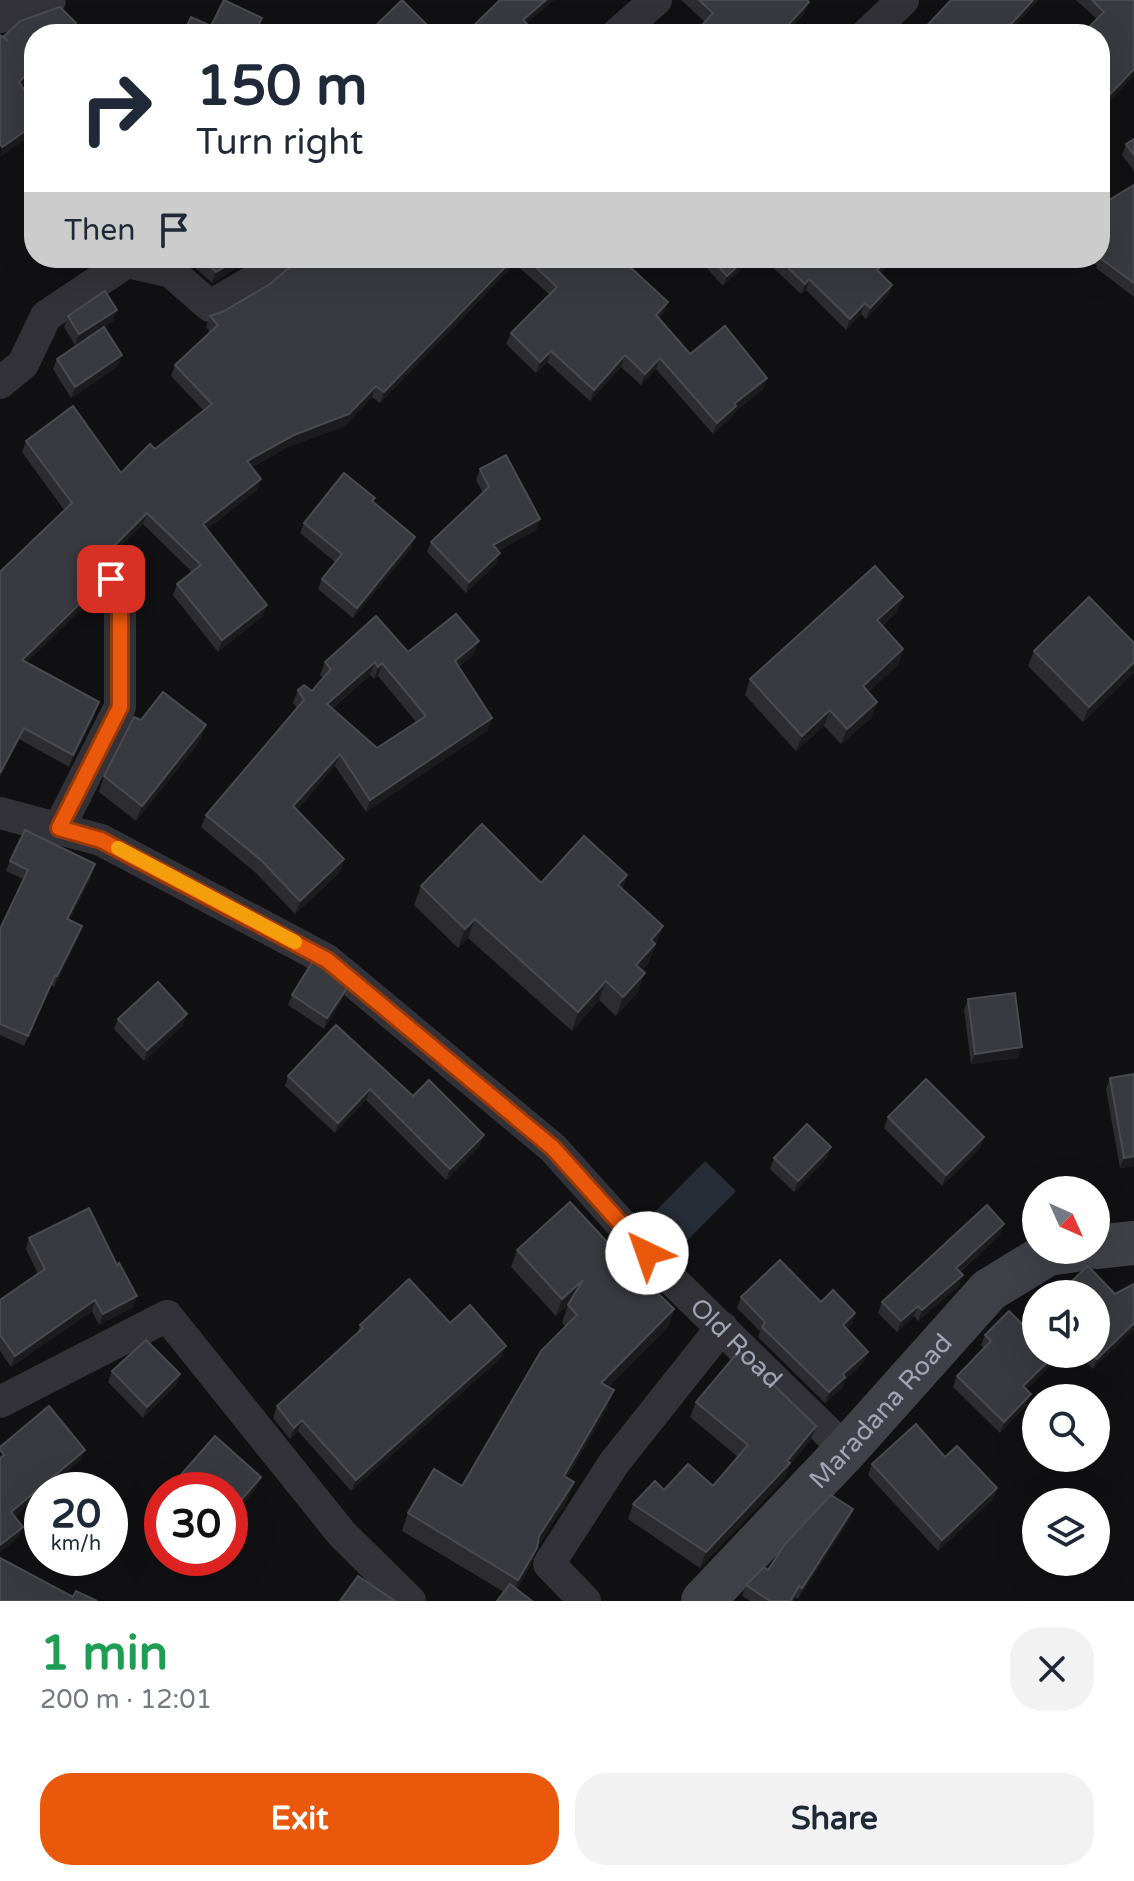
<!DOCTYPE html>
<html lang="en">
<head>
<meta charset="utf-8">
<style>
  :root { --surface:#fff; --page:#f2f2f3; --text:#1f2937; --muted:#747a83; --accent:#ea580c }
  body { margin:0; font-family:"Varela Round",sans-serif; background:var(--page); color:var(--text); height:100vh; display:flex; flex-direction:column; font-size:30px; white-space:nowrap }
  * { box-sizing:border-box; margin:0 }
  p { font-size:26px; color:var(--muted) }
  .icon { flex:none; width:44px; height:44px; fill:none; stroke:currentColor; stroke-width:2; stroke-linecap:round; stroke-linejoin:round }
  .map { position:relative; height:1601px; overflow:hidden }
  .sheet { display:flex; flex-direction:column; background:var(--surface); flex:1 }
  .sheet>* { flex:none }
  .top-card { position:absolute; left:24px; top:24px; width:1086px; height:244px; border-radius:32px; box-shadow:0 8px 32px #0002; background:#fff; color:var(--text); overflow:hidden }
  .needle { width:52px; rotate:135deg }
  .buttons { position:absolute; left:1022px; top:1176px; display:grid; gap:16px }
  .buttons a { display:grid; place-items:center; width:88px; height:88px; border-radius:50%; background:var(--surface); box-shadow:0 8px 32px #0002; font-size:40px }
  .speed { position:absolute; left:24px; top:1472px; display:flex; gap:16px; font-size:40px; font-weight:700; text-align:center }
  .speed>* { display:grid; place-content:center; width:104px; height:104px; border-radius:50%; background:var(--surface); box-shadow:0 8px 32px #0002; line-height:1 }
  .speed small { font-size:20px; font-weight:400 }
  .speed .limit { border:12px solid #d22; background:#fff; color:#111 }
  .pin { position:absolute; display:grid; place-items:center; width:68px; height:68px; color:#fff; margin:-34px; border-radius:16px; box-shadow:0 4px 12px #0006 }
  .me { position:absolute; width:88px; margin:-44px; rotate:318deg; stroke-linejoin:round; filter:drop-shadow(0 0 6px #0008) }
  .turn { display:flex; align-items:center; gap:28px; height:168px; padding:0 40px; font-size:36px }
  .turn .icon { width:104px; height:104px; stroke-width:2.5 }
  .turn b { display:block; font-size:56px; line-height:68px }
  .then { display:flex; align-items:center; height:76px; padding:0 40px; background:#0003; gap:16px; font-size:30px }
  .round { display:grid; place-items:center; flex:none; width:84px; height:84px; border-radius:32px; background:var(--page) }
  .head { display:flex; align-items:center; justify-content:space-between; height:136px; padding:0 40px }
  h1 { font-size:48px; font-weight:800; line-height:60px; color:#1e9e55 }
  .cta { display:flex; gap:16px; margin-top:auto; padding:16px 40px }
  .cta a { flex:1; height:92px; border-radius:32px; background:var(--accent); color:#fff; font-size:32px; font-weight:800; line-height:92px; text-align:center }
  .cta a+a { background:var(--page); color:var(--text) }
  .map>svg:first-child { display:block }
  .water { fill:#272d37 }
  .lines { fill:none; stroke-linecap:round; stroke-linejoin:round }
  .street { stroke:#323238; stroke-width:32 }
  .secondary { stroke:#404048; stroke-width:44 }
  .wall { fill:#2d2d31; fill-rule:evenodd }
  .shaded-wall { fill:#1c1c1f }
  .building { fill:#393a3f; stroke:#4a4a51; stroke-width:2; fill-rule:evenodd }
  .route-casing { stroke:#983908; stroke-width:20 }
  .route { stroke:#ea580c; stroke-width:14 }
  .slow { stroke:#f59e0b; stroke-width:14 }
  .labels { text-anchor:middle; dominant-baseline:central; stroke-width:8; stroke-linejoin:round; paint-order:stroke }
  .street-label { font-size:26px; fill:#a1a4b4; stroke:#0c0c0e }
</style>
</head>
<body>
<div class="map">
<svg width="1134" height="1601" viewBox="0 0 1134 1601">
  <rect width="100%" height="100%" fill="#111113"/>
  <polygon class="water" points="705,1161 736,1191 678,1250 647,1220"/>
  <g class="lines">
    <g class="street">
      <polyline points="0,17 50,0"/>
      <polyline points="617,34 656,0"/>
      <polyline points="867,34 903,0"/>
      <polyline points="0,383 23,364 46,316 127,262 171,272 210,306 256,279 281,258"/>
      <path id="s1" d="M 0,813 L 101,840 L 327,960 L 553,1148 L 666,1274 L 846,1450"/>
      <polyline points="59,828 120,707 120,598 111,579"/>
      <polyline points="0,1402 167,1316 342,1534 410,1601"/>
      <polyline points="585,1601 549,1564 614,1463 722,1327"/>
    </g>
    <g class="secondary">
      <polyline points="1096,1247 1134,1243"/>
      <path id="s2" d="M 703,1601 L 846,1450 L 989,1290 L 1048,1254 L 1076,1250"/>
    </g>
  </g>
  <g class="wall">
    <polygon points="681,0 807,0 804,14 786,34 694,34 705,22"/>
    <polygon points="1076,0 1134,0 1134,75 1100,112 1097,19"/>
    <polygon points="1134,139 1134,171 1122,155 1126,144"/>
    <polygon points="1134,185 1134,297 1096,268 1097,266 1088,258 1100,258 1100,193 1109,200"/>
    <polygon points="186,258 252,258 212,283 191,264"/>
    <polygon points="299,258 642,258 633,270 668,302 664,313 659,318 690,354 767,378 763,389 734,413 732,417 713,434 656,369 641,385 621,367 590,401 547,362 536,373 506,344 511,333 549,294 515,264 380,403 372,397 345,426 290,446 252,467 257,490 207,529 263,616 218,652 173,595 177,584 192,572 143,524 106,561 96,568 93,572 97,594 26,662 95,714 69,767 19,739 0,777 0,572 64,510 22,452 26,441 121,473 155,449 204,411 171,376 175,365 210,332 206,327 210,316 224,311 270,284 297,261"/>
    <polygon points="698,258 753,258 723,286"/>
    <polygon points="763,258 896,258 880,274 892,285 888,296 866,319 861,314 846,330 806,290 801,294"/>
    <polygon points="68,316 113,321 75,345 64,327"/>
    <polygon points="57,359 118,366 71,398 53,369"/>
    <polygon points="480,469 540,519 536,530 498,551 496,564 466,593 427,552 431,542 483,493 476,480"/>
    <polygon points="373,502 411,548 353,618 318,589 322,579 335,562 300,533 304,523"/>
    <polygon points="903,597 897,612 882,626 903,649 898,665 868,692 877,702 872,717 841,744 824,726 796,751 745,695 750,679"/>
    <polygon points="1034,651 1134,672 1083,722 1028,666"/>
    <path d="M 408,652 L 474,654 L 459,667 L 488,730 L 366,812 L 335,766 L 297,810 L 344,859 L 340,872 L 295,914 L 256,873 L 201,827 L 206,815 L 297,708 L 293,703 L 298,690 L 312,691 L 323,678 L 320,675 L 325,662 ZM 370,675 L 374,679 L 378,676 L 416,722 L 377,748 L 332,709 Z"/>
    <polygon points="141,720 200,741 136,821 99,792 104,776"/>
    <polygon points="10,861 92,875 69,920 79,936 54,987 51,985 24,1046 0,1035 0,929 23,879 6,871"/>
    <polygon points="627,875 622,889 663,926 648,963 642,970 638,992 616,1016 599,1000 572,1031 468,938 458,948 414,905 421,886 541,883"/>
    <polygon points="292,995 343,998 324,1029 288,1005"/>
    <polygon points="968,999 1018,1058 971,1064 964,1010"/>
    <polygon points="118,1019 183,1025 144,1061 114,1029"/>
    <polygon points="288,1076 413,1096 480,1146 446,1180 366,1100 335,1133 285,1086"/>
    <polygon points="1110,1078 1134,1166 1120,1168 1106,1089"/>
    <polygon points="888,1117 984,1137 980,1148 942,1186 884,1128"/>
    <polygon points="774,1158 827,1158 794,1192 770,1169"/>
    <polygon points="1000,1235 960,1272 959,1286 918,1321 914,1316 897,1332 878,1313 882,1302"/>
    <polygon points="29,1238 133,1307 99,1325 92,1311 11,1367 0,1351 0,1300 38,1274 26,1249"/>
    <polygon points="517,1250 621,1257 674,1309 668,1327 608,1387 607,1408 567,1477 568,1499 537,1548 530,1566 517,1589 504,1592 402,1531 408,1513 462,1486 566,1327 562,1323 568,1305 556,1316 511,1267"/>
    <polygon points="1134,1284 1093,1369 1078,1354 1096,1354 1115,1294"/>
    <polygon points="741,1297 855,1313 852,1324 846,1329 864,1362 845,1380 842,1388 825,1403 758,1337 760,1331 737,1308"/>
    <polygon points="450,1323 502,1357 351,1491 298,1431 290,1439 273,1418 277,1406 357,1334 360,1325"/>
    <polygon points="985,1335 1036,1354 1063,1354 1026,1390 1027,1405 1000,1433 953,1387 957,1376 984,1349 981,1345"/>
    <polygon points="112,1371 180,1374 176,1385 143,1418 108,1382"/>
    <polygon points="696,1402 816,1426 810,1441 789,1466 785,1478 700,1568 628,1519 633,1504 664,1490 713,1486 738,1457 690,1417"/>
    <polygon points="945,1457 997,1488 993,1499 938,1551 868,1475 872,1464"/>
    <polygon points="179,1477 261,1477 257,1488 230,1490 178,1490 175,1487"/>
    <polygon points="853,1509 849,1520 798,1599 795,1597 793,1601 750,1601 742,1596 746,1585"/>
  </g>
  <g class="shaded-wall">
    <polygon points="546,0 554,0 519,30 523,20"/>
    <polygon points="1033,0 1039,0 1008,34 1002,34"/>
    <polygon points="809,2 804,14 786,34 780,34"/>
    <polygon points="76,23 71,34 65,34"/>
    <polygon points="34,66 34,73 15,93 19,82"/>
    <polygon points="1134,69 1134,75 1100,112 1100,105"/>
    <polygon points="34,125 34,133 0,157 2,147"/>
    <polygon points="239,258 252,258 212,283 216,272"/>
    <polygon points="514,258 517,258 515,264 380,403 384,392"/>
    <polygon points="638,258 642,258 626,278 630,267"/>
    <polygon points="746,258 753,258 723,286 727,276"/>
    <polygon points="889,258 896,258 873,281 877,270"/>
    <polygon points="809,279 806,290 801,294 805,284"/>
    <polygon points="892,285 888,296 866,319 870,308"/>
    <polygon points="668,302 664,313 652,326 656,315"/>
    <polygon points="865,303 861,314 846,330 850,319"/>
    <polygon points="117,310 113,321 75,345 79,334"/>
    <polygon points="551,351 547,362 536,373 540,362"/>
    <polygon points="122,355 118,366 71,398 75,387"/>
    <polygon points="625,355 621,367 590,401 594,390"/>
    <polygon points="660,358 656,369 641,385 645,374"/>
    <polygon points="767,378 763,389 734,413 732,417 713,434 717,423 734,404"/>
    <polygon points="376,386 372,397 345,426 290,446 243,472 247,461"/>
    <polygon points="261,479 257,490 199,535 203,524"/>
    <polygon points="147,513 143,524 106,561 96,568 86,581 91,570 100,556"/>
    <polygon points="540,519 536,530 489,556 493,545"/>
    <polygon points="415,537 411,548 353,618 357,608"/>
    <polygon points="500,553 496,564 466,593 469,582"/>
    <polygon points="101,583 97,594 18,671 22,660"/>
    <polygon points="903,597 897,612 871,636 877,620"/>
    <polygon points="267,605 263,616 218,652 222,640"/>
    <polygon points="479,641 474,654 450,674 455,661"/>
    <polygon points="903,649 898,665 857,702 863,686"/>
    <polygon points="375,662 370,675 322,717 327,704"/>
    <polygon points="1134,662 1134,672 1083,722 1089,707"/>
    <polygon points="382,663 378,676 374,679 378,667"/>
    <polygon points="99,702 95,714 69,767 73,755"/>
    <polygon points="877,702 872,717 841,744 847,729"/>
    <polygon points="830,710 824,726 796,751 802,736"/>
    <polygon points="492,718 488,730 366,812 370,800"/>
    <polygon points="206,725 200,741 136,821 142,806"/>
    <polygon points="24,728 19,739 0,777 0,773"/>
    <polygon points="340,754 335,766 289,819 293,806"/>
    <polygon points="344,859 340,872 295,914 300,901"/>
    <polygon points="95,864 92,875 64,929 67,919"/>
    <polygon points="627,875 620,894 618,885"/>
    <polygon points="475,919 468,938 458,948 465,929"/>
    <polygon points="82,926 79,936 54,987 57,976"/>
    <polygon points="663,926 648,963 629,984 636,965 651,940"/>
    <polygon points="645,973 638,992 616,1016 623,997"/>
    <polygon points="606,981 599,1000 572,1031 578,1012"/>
    <polygon points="347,988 343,998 324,1029 327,1018"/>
    <polygon points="187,1014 183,1025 144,1061 147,1050"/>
    <polygon points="1022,1047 1018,1058 971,1064 975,1054"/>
    <polygon points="370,1089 366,1100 335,1133 338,1123"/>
    <polygon points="484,1135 480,1146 446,1180 450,1169"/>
    <polygon points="984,1137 980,1148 942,1186 946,1175"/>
    <polygon points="831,1147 827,1158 794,1192 798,1181"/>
    <polygon points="1134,1156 1134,1166 1120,1168 1124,1158"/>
    <polygon points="1004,1224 1000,1235 952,1278 956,1268"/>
    <polygon points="963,1275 959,1286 918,1321 922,1310"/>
    <polygon points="583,1280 576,1298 556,1316 562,1299"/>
    <polygon points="137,1296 133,1307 99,1325 103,1314"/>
    <polygon points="95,1300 92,1311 11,1367 15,1356"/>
    <polygon points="918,1306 914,1316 897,1332 901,1321"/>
    <polygon points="674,1309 668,1327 595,1400 601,1383"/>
    <polygon points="855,1313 852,1324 839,1336 843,1325"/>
    <polygon points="1134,1323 1134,1330 1093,1369 1097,1359"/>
    <polygon points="506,1346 502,1357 351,1491 356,1480"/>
    <polygon points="868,1352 864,1362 845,1380 842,1388 825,1403 829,1392 843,1374"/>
    <polygon points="1056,1354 1063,1354 1019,1397 1023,1386"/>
    <polygon points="180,1374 176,1385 143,1418 147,1407"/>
    <polygon points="614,1390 607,1408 557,1493 564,1476"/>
    <polygon points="1031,1394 1027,1405 1000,1433 1004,1422"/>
    <polygon points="302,1420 298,1431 290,1439 294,1428"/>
    <polygon points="816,1426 810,1441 789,1466 785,1478 700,1568 706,1552"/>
    <polygon points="85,1450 81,1460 46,1490 42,1490 42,1493 8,1523 11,1512"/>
    <polygon points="261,1477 257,1488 230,1519 230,1513"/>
    <polygon points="574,1482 568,1499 533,1554 539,1536"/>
    <polygon points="997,1488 993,1499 938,1551 942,1540"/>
    <polygon points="853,1509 849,1520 798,1599 802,1588"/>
    <polygon points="23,1527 19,1537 0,1553 0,1545"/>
    <polygon points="537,1548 530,1566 512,1597 518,1580"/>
  </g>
  <g class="building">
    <polygon points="224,0 262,18 254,34 183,34 191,17 211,26"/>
    <polygon points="402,0 436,34 367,34"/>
    <polygon points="500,0 546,0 523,20 537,34 472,34 469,30"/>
    <polygon points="699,0 807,0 809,2 780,34 694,34 713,13"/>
    <polygon points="951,0 1033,0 1002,34 919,34"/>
    <polygon points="1092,0 1134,0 1134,69 1100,105 1100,34 1082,34 1104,12"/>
    <polygon points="60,7 76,23 65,34 34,34 34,66 19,82 34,104 34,125 2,147 0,144 0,35 8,41 4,36 20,21"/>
    <polygon points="650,28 656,34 644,34"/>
    <polygon points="1134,139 1134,155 1126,144"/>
    <polygon points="1134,185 1134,283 1100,258 1102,256 1100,254 1100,193 1109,200"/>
    <polygon points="201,258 239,258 216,272"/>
    <polygon points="300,258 514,258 384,392 376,386 349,414 294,435 247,461 261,479 203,524 267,605 222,640 177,584 201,565 147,513 110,550 100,556 91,570 101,583 22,660 99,702 73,755 24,728 0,773 0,572 72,503 26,441 73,406 121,473 150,444 155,449 212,404 175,365 218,325 210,316 224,311 270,284 297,261"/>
    <polygon points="526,258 638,258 630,267 668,302 656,315 690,354 725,326 767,378 734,404 736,406 717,423 660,358 645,374 625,355 594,390 551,351 540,362 511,333 557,287"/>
    <polygon points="711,258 746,258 727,276"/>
    <polygon points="778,258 889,258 877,270 892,285 870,308 865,303 850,319 809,279 805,284"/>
    <polygon points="105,291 117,310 79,334 68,316"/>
    <polygon points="104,327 122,355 75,387 57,359"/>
    <polygon points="506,455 540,519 493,545 500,553 469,582 431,542 489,487 480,469"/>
    <polygon points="344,473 375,498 372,501 415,537 357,608 322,579 342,554 304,523"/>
    <polygon points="875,566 903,597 877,620 903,649 863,686 877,702 847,729 830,710 802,736 750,679"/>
    <polygon points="1089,597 1134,643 1134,662 1089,707 1034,651"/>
    <path d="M 456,614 L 479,641 L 455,661 L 492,718 L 370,800 L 340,754 L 293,806 L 344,859 L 300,901 L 261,860 L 206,815 L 304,700 L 298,690 L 304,685 L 312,691 L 331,669 L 325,662 L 376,616 L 408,652 ZM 375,662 L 378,667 L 382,663 L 426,716 L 377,748 L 327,704 Z"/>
    <polygon points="163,692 206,725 142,806 104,776 134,717 141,720"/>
    <polygon points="482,824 541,883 584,836 627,875 618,885 663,926 651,940 655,944 636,965 645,973 623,997 606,981 578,1012 475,919 465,929 421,886"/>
    <polygon points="25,830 95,864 67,919 82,926 57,976 55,975 28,1036 0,1024 0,929 28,870 10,861"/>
    <polygon points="313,961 347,988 327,1018 292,995"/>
    <polygon points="158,982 187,1014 147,1050 118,1019"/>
    <polygon points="1015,993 1022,1047 975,1054 968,999"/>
    <polygon points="336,1025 413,1096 429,1080 484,1135 450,1169 370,1089 338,1123 288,1076"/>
    <polygon points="1134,1074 1134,1156 1124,1158 1110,1078"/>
    <polygon points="926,1079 984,1137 946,1175 888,1117"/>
    <polygon points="807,1124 831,1147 798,1181 774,1158"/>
    <polygon points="570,1202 621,1257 674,1309 601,1383 614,1390 564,1476 574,1482 539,1536 537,1548 518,1580 408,1513 434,1469 462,1486 541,1351 577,1315 568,1305 583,1280 562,1299 517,1250"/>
    <polygon points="987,1205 1004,1224 956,1268 963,1275 922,1310 918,1306 901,1321 882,1302"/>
    <polygon points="89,1208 117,1265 119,1263 137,1296 103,1314 95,1300 15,1356 0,1335 0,1300 45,1269 29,1238"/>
    <polygon points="780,1260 821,1302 833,1290 855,1313 843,1325 868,1352 843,1374 845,1377 829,1392 762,1327 765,1322 741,1297"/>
    <polygon points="1088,1266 1115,1294 1134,1284 1134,1323 1097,1359 1092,1354 1096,1354 1096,1294 1058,1294"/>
    <polygon points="409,1279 450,1323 470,1305 506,1346 356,1480 302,1420 294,1428 277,1406 363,1328 360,1325"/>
    <polygon points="1009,1311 1024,1326 1036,1314 1036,1354 1056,1354 1023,1386 1031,1394 1004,1422 957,1376 991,1341 985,1335"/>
    <polygon points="146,1340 180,1374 147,1407 112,1371"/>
    <polygon points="739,1351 816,1426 787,1461 790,1463 706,1552 633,1504 655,1481 664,1490 688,1464 713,1486 748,1445 696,1402"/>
    <polygon points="49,1406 85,1450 11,1512 23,1527 0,1545 0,1458 4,1455 0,1450 0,1447"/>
    <polygon points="916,1424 945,1457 957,1446 997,1488 942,1540 872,1464"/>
    <polygon points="215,1436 261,1477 230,1513 230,1490 194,1490 179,1477"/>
    <polygon points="831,1495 853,1509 802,1588 799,1586 790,1601 770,1601 746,1585 764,1567 768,1570 785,1544"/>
    <polygon points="0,1558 73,1597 76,1591 97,1601 0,1601"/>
    <polygon points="358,1576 395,1601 340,1601"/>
    <polygon points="510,1584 532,1601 497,1601"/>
  </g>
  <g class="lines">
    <g class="route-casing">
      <polyline id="route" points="111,579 120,598 120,707 59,828 101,840 327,960 553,1148 647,1253"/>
    </g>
    <use href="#route" class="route"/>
    <polyline class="slow" points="118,848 295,942"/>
  </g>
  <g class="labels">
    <g class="street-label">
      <text stroke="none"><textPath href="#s1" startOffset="922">Old Road</textPath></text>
      <text stroke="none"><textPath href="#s2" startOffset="260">Maradana Road</textPath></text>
    </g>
  </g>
</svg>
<div class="buttons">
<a><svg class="needle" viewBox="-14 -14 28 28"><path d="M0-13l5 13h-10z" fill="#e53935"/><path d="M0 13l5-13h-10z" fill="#747a83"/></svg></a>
<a><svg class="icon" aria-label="sound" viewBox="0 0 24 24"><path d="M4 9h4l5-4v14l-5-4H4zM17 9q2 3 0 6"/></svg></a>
<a><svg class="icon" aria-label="search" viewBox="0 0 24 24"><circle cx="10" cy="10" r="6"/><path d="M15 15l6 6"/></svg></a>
<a><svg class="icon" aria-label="layers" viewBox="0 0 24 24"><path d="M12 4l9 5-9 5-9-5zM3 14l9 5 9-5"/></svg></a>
</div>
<div class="speed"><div>20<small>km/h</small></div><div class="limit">30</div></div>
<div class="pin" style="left:111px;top:579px;background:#d93025"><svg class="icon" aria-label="arrive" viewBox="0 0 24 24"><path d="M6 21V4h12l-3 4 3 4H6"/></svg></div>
<svg class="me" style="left:647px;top:1253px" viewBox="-20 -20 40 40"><circle r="19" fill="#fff"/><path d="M0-13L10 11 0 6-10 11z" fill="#ea580c"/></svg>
<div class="top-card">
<div class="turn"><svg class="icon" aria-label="right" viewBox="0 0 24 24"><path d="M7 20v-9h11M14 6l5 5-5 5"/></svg><div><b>150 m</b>Turn right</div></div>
<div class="then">Then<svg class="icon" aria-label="arrive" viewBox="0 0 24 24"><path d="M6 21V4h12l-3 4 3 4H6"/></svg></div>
</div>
</div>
<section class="sheet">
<div class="head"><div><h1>1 min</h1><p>200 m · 12:01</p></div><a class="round"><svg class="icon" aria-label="close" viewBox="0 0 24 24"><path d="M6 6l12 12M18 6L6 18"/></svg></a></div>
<div class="cta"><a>Exit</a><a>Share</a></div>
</section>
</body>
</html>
